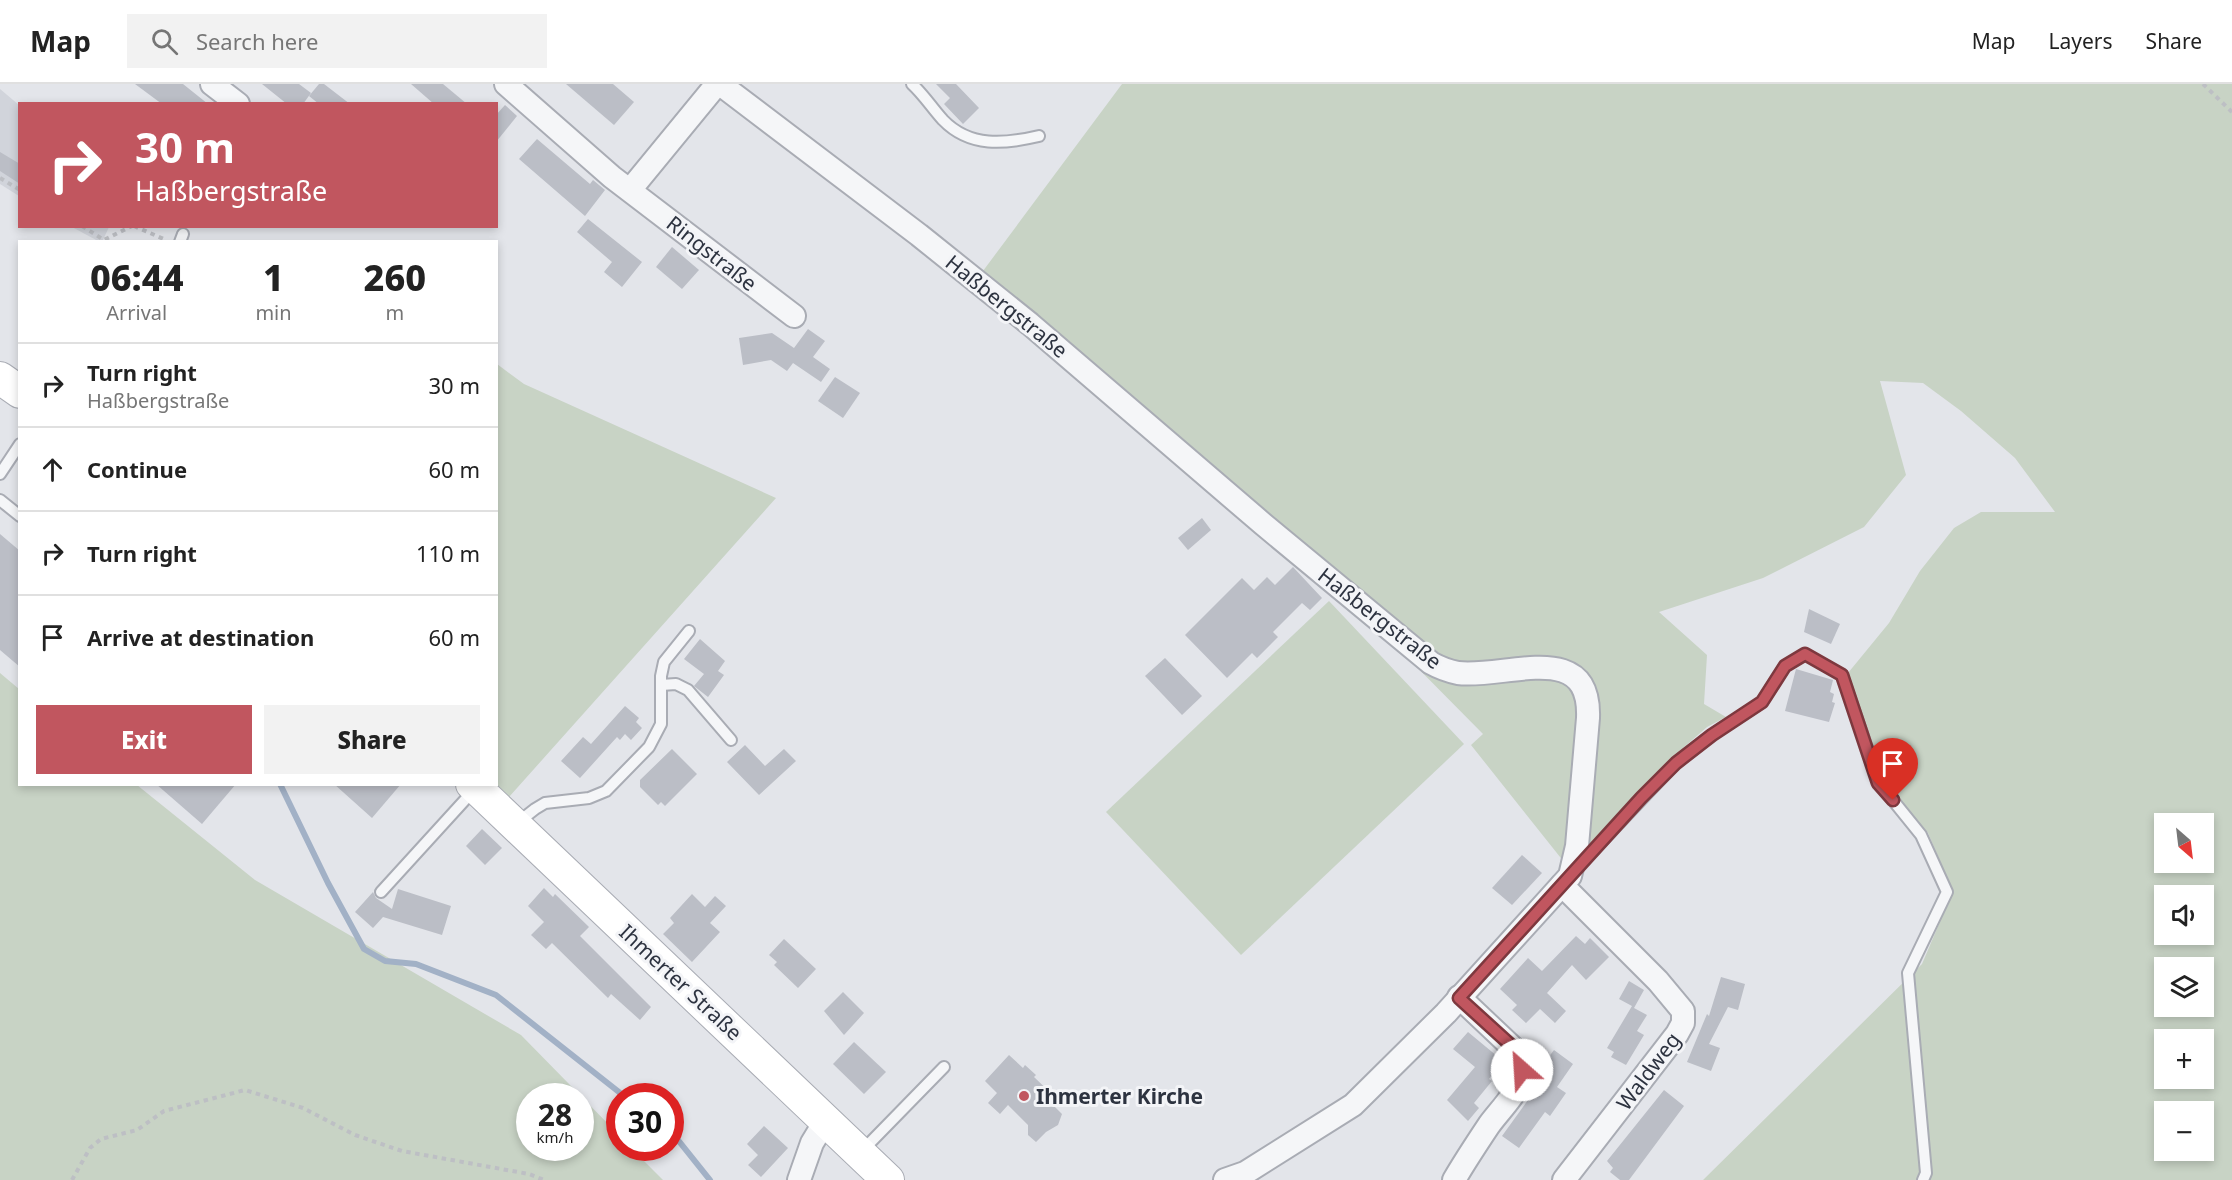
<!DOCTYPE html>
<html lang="en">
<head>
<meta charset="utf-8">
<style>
  :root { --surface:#fff; --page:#f2f2f2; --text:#222; --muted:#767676; --line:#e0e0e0; --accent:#c1565f }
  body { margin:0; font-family:"Noto Sans",sans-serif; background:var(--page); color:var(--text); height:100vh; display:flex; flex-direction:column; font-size:22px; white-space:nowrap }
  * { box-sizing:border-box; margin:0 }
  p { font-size:20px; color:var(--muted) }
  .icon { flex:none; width:33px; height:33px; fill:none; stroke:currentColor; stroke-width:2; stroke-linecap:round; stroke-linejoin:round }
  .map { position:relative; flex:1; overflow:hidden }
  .drawer { position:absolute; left:18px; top:156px; width:480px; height:546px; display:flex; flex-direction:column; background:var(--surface); border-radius:0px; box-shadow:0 3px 9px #0003 }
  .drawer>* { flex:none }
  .hud { position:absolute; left:18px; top:18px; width:480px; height:126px; border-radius:0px; box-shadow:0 3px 9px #0003; background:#c1565f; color:#fff; overflow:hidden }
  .needle { width:39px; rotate:152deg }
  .controls { position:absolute; left:2154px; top:729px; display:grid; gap:12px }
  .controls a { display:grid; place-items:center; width:60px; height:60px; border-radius:0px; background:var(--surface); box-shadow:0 3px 9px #0003; font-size:30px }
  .speed { position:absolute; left:516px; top:999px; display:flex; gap:12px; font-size:30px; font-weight:700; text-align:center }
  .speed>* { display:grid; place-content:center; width:78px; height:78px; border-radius:50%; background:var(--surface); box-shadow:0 3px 9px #0003; line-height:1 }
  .speed small { font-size:15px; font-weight:400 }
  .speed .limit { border:9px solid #d22; background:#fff; color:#111 }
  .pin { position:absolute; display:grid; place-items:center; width:51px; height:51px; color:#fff; margin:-62px -26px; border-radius:50% 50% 50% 0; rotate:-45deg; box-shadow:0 0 6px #0007 }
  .pin .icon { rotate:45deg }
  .me { position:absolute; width:66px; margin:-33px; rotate:334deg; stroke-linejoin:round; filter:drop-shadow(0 0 4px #0008) }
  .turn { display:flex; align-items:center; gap:21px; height:126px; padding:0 18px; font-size:27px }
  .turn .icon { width:78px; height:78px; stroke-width:2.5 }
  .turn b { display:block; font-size:42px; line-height:51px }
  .eta { display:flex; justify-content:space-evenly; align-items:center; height:102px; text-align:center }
  .eta b { font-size:36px; font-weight:800; line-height:42px }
  .cta { display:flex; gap:12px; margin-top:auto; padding:12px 18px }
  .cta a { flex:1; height:69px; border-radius:0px; background:var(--accent); color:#fff; font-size:24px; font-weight:800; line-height:69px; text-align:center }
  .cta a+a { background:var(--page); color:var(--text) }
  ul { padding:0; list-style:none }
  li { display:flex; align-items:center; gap:18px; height:84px; padding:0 18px; border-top:2px solid var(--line) }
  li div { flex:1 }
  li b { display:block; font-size:22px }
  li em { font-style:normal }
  header { display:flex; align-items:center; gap:36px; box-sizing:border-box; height:84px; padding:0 30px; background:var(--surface); border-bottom:2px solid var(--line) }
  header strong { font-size:28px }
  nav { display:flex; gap:33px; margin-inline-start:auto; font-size:21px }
  .search { width:420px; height:54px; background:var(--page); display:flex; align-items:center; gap:15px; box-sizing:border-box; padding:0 21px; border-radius:0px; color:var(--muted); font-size:22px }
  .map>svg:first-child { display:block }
  .built { fill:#d1d4db }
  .green { fill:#c8d3c5; fill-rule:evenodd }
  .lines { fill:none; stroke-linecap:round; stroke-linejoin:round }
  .stream { stroke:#a2b1c6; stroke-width:6 }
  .building { fill:#bbbec6 }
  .lane-casing { stroke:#a9acb4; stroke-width:14 }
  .street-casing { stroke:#a9acb4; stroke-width:26 }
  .secondary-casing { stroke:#a9acb4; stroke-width:34 }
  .path { stroke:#bdbfc4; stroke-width:4; stroke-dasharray:4.5 4.5; stroke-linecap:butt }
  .lane { stroke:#f5f6f8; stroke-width:10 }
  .street { stroke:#f5f6f8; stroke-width:22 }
  .secondary { stroke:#fff; stroke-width:32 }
  .route-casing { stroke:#7d383e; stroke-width:15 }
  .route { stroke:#c1565f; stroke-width:10 }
  .poi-dot { fill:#c1565f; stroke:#f3f4f7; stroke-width:2 }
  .labels { text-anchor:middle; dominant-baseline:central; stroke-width:6; stroke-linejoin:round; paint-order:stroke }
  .street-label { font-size:21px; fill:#2d3340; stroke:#f3f4f7 }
  .poi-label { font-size:21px; font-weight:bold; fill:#2d3340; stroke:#f3f4f7; text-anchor:start }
</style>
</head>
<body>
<header>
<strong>Map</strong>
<div class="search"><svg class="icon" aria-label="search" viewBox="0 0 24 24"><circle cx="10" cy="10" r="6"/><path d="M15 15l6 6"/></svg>Search here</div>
<nav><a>Map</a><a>Layers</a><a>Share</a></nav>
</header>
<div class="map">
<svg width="2232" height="1096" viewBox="0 0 2232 1096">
  <rect width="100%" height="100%" fill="#e3e5ea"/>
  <g class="built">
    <polygon points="0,5 19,21 19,112 0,100"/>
    <polygon points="72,143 109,143 102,158 98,157"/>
  </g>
  <g class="green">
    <path d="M 1122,0 L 2232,0 L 2232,1096 L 1703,1096 L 1922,880 L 1953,807 L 1928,749 L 1882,697 L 1848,589 L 1889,539 L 1920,487 L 1954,444 L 1981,428 L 2055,428 L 2015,374 L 1961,327 L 1923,299 L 1880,297 L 1906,391 L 1864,443 L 1763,494 L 1659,528 L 1707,571 L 1704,620 L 1726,633 L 1707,643 L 1683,664 L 1568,783 L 1471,661 L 1483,650 L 1391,557 L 980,191 ZM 2164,740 L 2204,740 L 2204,778 L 2164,778 ZM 2164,812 L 2204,812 L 2204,850 L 2164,850 ZM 2164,884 L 2204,884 L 2204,922 L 2164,922 ZM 2164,956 L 2204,956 L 2204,994 L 2164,994 ZM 2164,1028 L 2204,1028 L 2204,1066 L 2164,1066 Z"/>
    <polygon points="497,280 524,300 776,414 509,713 496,701"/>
    <polygon points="1329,517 1464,660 1241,871 1106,728"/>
    <path d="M 0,589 L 19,605 L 20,700 L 137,701 L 255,796 L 521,951 L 619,1051 L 620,1064 L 631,1064 L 663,1096 L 0,1096 ZM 530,1012 L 580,1012 L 580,1064 L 530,1064 Z"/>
  </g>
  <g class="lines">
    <g class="stream">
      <polyline points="280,700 328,799 364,865 385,877 416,880 496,911 624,1012"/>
      <polyline points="670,1046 710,1096"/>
    </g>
  </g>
  <g class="building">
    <polygon points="135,0 183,0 208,20 162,20"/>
    <polygon points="262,0 299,0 311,9 303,20 287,20"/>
    <polygon points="319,0 324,0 350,20 319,20 309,12"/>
    <polygon points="411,0 443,0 467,20 434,20"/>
    <polygon points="566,0 613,0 634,18 614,41"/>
    <polygon points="936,0 956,0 979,24 963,40 944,20 950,14"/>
    <polygon points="505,21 517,32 496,58 496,31"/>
    <polygon points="537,55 590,100 593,96 605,106 585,132 519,75"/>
    <polygon points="0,68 20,80 20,100 0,87"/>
    <polygon points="588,135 642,178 622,203 604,188 612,178 577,148"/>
    <polygon points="672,163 699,186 682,205 656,183"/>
    <polygon points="808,245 825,257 813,273 830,285 821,298 793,279 787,287 771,276 743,281 739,254 772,249 794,264"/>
    <polygon points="835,293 860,309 843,334 818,317"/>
    <polygon points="1202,434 1211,446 1188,466 1178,454"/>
    <polygon points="0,450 20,467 20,583 0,566"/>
    <polygon points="1293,483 1322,514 1310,526 1302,519 1273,548 1278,553 1257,574 1252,569 1227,594 1185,551 1242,494 1254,506 1267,493 1275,501"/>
    <polygon points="1809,525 1840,540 1831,560 1804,548"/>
    <polygon points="700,555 725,577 718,587 724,591 708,613 694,602 704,590 684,575"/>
    <polygon points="1165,574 1202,612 1182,631 1145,592"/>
    <polygon points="1796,585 1833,596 1830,608 1834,610 1832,618 1835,619 1829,638 1785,627"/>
    <polygon points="625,622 639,634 636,638 642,644 631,656 625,650 620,656 617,653 580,694 561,677 583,653 591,660"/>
    <polygon points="745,661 765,682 784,665 796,677 759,711 727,678"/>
    <polygon points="672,665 697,690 665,722 661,718 658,721 640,703 640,696"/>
    <polygon points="156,700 236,700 202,740"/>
    <polygon points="334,700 401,700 372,734"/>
    <polygon points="482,745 502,764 485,781 466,762"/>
    <polygon points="1522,771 1542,789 1512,821 1492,804"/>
    <polygon points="544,804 553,813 555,810 589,843 580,852 651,923 640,936 611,910 608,914 552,859 546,865 531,851 544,838 528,822"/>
    <polygon points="398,805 451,822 442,851 383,833 373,844 355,828 373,808 376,814 392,825"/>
    <polygon points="692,810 705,823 715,812 726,822 710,839 720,848 692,878 663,850 674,839 670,834"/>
    <polygon points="1576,852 1585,860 1590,854 1609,873 1586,896 1572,881 1547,909 1566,927 1555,939 1540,925 1526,939 1512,926 1517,921 1500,905 1528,874 1542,887"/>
    <polygon points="784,855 816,885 798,904 774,881 777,878 769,871"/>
    <polygon points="1721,893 1745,900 1738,926 1728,923 1709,960 1720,964 1711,987 1687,978 1707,930 1709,932"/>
    <polygon points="1629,897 1644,906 1634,924 1647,931 1637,947 1644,951 1626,981 1611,973 1614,968 1607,964 1632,922 1619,915"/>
    <polygon points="843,908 864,929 844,951 824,927"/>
    <polygon points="1468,948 1503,977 1489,995 1492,997 1474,1019 1479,1024 1468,1037 1447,1016 1475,983 1453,965"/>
    <polygon points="854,958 886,988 864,1010 833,980"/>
    <polygon points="1554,966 1573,980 1557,1003 1566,1009 1550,1032 1545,1028 1519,1064 1502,1052 1549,987 1542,982"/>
    <polygon points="1009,971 1023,984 1025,981 1036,991 1034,993 1058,1016 1053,1021 1062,1030 1058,1041 1046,1048 1036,1058 1028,1051 1028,1041 1008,1021 1000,1030 988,1019 997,1009 985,997"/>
    <polygon points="1664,1006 1684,1022 1629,1096 1620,1096 1610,1088 1613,1084 1607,1077"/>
    <polygon points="764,1042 788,1064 761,1093 748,1081 758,1071 747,1060"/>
  </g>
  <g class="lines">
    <g class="lane-casing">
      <g id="lane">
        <path d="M 912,0 C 924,11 932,24 943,36 C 970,64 1005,60 1039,52"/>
        <polyline points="180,158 183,150"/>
        <polyline points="0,390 20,360"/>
        <polyline points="0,416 20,432"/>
        <polyline points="661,601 676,600 688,606 731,656"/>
        <polyline points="516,740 535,725 545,719 589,714 606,707 649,663 661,640 661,592 664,578 689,547"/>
        <polyline points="1576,785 1676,679 1712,651 1762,618 1785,582 1805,570 1842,591 1879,699 1921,751 1947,808 1908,889 1926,1089 1923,1096"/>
        <polyline points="381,808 474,706"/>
        <polyline points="861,1068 944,983"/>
      </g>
    </g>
    <g class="street-casing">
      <g id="street">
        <polyline points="212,0 238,20"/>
        <polyline points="506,0 612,93 794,232"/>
        <path d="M 720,0 L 919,151 L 1030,240 L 1263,440 L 1431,579 C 1440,584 1448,587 1458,589 C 1506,595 1591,554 1588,634 L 1577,762 L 1570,792 L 1446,929 L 1353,1021 L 1245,1089 L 1225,1096"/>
        <polyline points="630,106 717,0"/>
        <polyline points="1562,801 1658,897 1683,927 1683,939 1677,950 1564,1096"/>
        <polyline points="799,1096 812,1059 826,1036"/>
        <path d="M 1454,1096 C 1465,1077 1477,1059 1489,1041 C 1500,1026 1515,1012 1521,995 C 1524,984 1519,973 1513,964 L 1459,913"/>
      </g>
    </g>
    <g class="secondary-casing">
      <g id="secondary">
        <polyline points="0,294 20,308"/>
        <polyline points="472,700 888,1096"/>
      </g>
    </g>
    <g class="path">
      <polyline points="2203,0 2232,28"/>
      <polyline points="0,94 20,106"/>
      <polyline points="82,142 104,156 132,142"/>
      <polyline points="134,142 166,156"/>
      <polyline points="72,1096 90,1064 101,1055 137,1046 164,1027 245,1006 303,1024 355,1051 402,1067 529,1090 544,1096"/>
    </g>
    <use href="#lane" class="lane"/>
    <use href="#street" class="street"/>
    <use href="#secondary" class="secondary"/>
  </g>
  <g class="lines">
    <g class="route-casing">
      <polyline id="route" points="1522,986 1518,971 1514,964 1459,914 1641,714 1676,679 1712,651 1762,618 1785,582 1805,570 1842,591 1878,699 1893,716"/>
    </g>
    <use href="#route" class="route"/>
  </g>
  <circle class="poi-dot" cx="1024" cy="1012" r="6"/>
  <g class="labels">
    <g class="street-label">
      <text transform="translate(712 169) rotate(38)">Ringstraße</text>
      <text transform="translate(1007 222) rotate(39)">Haßbergstraße</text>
      <text transform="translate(1380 534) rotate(38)">Haßbergstraße</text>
      <text transform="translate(681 898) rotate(43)">Ihmerter Straße</text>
      <text transform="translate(1648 987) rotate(-53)">Waldweg</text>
    </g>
    <g class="poi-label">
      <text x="1036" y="1012">Ihmerter Kirche</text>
    </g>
  </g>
</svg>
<div class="controls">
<a><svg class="needle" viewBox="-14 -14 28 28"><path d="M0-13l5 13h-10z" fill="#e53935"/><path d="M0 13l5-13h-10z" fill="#767676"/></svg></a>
<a><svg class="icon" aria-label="sound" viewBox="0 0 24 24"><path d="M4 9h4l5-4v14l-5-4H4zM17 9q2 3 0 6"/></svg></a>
<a><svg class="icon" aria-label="layers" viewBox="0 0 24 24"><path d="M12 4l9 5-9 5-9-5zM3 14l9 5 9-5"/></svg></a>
<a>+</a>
<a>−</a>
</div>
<div class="speed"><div>28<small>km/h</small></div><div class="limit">30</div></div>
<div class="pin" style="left:1893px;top:716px;background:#d93025"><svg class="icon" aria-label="arrive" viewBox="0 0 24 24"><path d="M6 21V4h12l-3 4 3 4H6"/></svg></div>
<svg class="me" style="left:1522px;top:986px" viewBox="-20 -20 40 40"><circle r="19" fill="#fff"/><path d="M0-13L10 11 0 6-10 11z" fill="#c1565f"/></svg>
<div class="hud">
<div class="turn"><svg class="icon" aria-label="right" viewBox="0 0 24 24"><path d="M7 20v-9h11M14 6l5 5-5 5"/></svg><div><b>30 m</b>Haßbergstraße</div></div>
</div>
<section class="drawer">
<div class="eta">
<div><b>06:44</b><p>Arrival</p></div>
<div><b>1</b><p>min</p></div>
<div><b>260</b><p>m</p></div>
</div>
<ul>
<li><svg class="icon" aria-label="right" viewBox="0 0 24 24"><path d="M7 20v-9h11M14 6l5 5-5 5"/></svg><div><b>Turn right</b><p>Haßbergstraße</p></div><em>30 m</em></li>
<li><svg class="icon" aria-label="ahead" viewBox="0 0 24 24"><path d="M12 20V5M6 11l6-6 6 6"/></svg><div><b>Continue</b></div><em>60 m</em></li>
<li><svg class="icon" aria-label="right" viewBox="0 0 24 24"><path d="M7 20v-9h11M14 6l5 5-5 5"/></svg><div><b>Turn right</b></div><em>110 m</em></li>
<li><svg class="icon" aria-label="arrive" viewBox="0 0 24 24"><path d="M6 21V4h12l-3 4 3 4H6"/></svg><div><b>Arrive at destination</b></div><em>60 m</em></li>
</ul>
<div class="cta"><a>Exit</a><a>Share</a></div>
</section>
</div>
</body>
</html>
